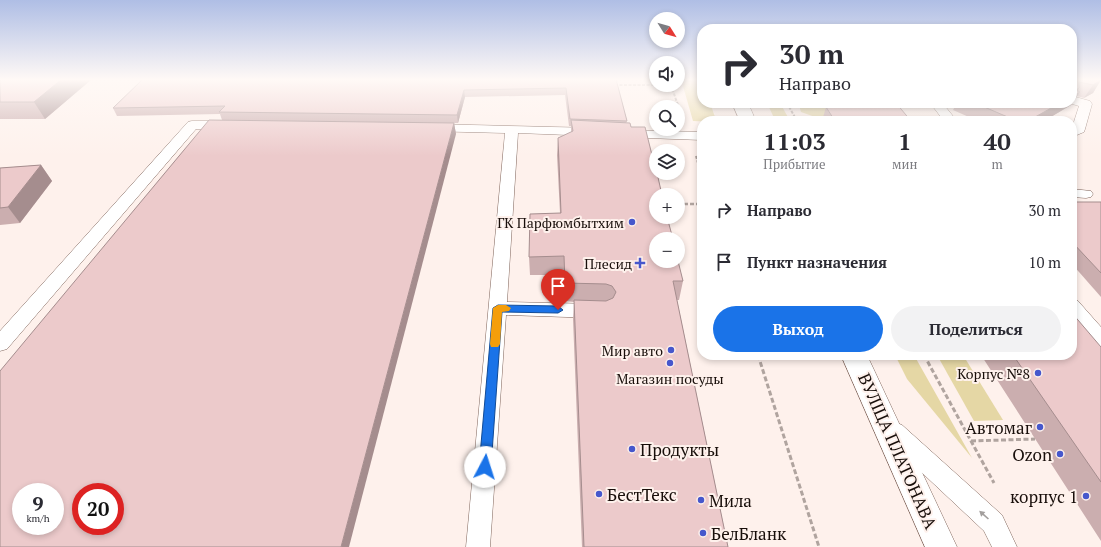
<!DOCTYPE html>
<html lang="ru">
<head>
<meta charset="utf-8">
<style>
  :root { --surface:#fff; --page:#f2f2f3; --text:#2b2b33; --muted:#7c7c81; --accent:#1a73e8 }
  body { margin:0; font-family:"PT Serif",serif; background:var(--page); color:var(--text); height:100vh; display:flex; flex-direction:column; font-size:15px; white-space:nowrap }
  * { box-sizing:border-box; margin:0 }
  p { font-size:13px; color:var(--muted) }
  .icon { flex:none; width:22px; height:22px; fill:none; stroke:currentColor; stroke-width:2; stroke-linecap:round; stroke-linejoin:round }
  .map { position:relative; flex:1; overflow:hidden }
  .side { position:absolute; left:697px; top:116px; width:380px; height:244px; display:flex; flex-direction:column; background:var(--surface); border-radius:16px; box-shadow:0 2px 6px #0003 }
  .side>* { flex:none }
  .top-card { position:absolute; left:697px; top:24px; width:380px; height:84px; border-radius:16px; box-shadow:0 2px 6px #0003; background:#fff; color:var(--text); overflow:hidden }
  .needle { width:26px; rotate:127deg }
  .controls { position:absolute; left:649px; top:12px; display:grid; gap:8px }
  .controls a { display:grid; place-items:center; width:36px; height:36px; border-radius:50%; background:var(--surface); box-shadow:0 2px 6px #0003; font-size:20px }
  .speed { position:absolute; left:12px; top:483px; display:flex; gap:8px; font-size:20px; font-weight:700; text-align:center }
  .speed>* { display:grid; place-content:center; width:52px; height:52px; border-radius:50%; background:var(--surface); box-shadow:0 2px 6px #0003; line-height:1 }
  .speed small { font-size:10px; font-weight:400 }
  .speed .limit { border:6px solid #d22; background:#fff; color:#111 }
  .pin { position:absolute; display:grid; place-items:center; width:34px; height:34px; color:#fff; margin:-41px -17px; border-radius:50% 50% 50% 0; rotate:-45deg; box-shadow:0 0 4px #0007 }
  .pin .icon { rotate:45deg }
  .me { position:absolute; width:44px; margin:-22px; rotate:5deg; stroke-linejoin:round; filter:drop-shadow(0 0 3px #0008) }
  .turn { display:flex; align-items:center; gap:14px; height:84px; padding:0 16px; font-size:18px }
  .turn .icon { width:52px; height:52px; stroke-width:2.5 }
  .turn b { display:block; font-size:28px; line-height:34px }
  .eta { display:flex; justify-content:space-evenly; align-items:center; height:68px; text-align:center }
  .eta b { font-size:24px; font-weight:600; line-height:28px }
  .primary-button { display:flex; gap:8px; margin-top:auto; padding:8px 16px }
  .primary-button a { flex:1; height:46px; border-radius:24px; background:var(--accent); color:#fff; font-size:16px; font-weight:600; line-height:46px; text-align:center }
  .primary-button a+a { background:var(--page); color:var(--text) }
  ul { padding:0; list-style:none }
  li { display:flex; align-items:center; gap:12px; height:52px; padding:0 16px }
  li div { flex:1 }
  li b { display:block; font-size:15px }
  li em { font-style:normal }
  .map>svg:first-child { display:block }
  .green { fill:#e5d7a5 }
  .lines { fill:none; stroke-linecap:round; stroke-linejoin:round }
  .service-casing { stroke:#7f645a; stroke-width:1 }
  .secondary-casing { stroke:#7f645a; stroke-width:1 }
  .path-far2 { stroke:#b0a49f; stroke-width:2; stroke-dasharray:3 1.5; stroke-linecap:butt }
  .path-far1 { stroke:#b0a49f; stroke-width:2.5; stroke-dasharray:4 2; stroke-linecap:butt }
  .path { stroke:#b0a49f; stroke-width:3; stroke-dasharray:5 2.5; stroke-linecap:butt }
  .service { fill:#fff; fill-rule:evenodd }
  .secondary { fill:#fff; fill-rule:evenodd }
  .wall { fill:#cbaeaf }
  .shaded-wall { fill:#a58d8e }
  .building { fill:#eccacb; stroke:#a58d8e; fill-rule:evenodd }
  .oneway { fill:#a39f9d }
  .route { fill:#1a73e8; stroke:#114b97 }
  .slow { fill:#f59e0b }
  .poi-dot { fill:#4657cc; stroke:#fef1ec; stroke-width:1.5 }
  .labels { text-anchor:middle; dominant-baseline:central; stroke-width:4; stroke-linejoin:round; paint-order:stroke }
  .poi-label { font-size:14px; fill:#180e0a; stroke:#fef1ec; text-anchor:end }
  .near-poi-label { font-size:17px; fill:#180e0a; stroke:#fef1ec; text-anchor:start }
  .near-street-label { font-size:17px; fill:#180e0a; stroke:#fef1ec }
</style>
</head>
<body>
<div class="map">
<svg width="1101" height="547" viewBox="0 0 1101 547">
  <rect width="100%" height="100%" fill="#fef1ec"/>
  <g class="green">
    <path d="M 681,79 L 700,79 L 702,84 L 702,103 L 710,103 L 715,117 C 709,123 701,121 693,121 Z"/>
    <polygon points="767,103 780,103 789,119 775,120"/>
    <polygon points="799,105 828,105 837,119 820,121 818,118 801,112"/>
    <polygon points="895,355 914,355 972,458 907,379"/>
    <polygon points="937,355 963,355 1003,420 974,421"/>
  </g>
  <g class="lines">
    <g class="service-casing">
      <g id="service">
        <polygon points="1072,96 1090,101 1092,104 1085,129 1084,132 1072,137 1072,128 1079,106 1069,103 1072,103"/>
        <polygon points="940,104 944,105 957,121 944,121 934,108 936,105"/>
        <polygon points="192,121 228,121 232,122 234,125 232,128 228,129 196,129 7,349 0,351 0,331 188,122"/>
        <polygon points="432,124 594,128 599,129 600,132 599,135 594,136 518,133 507,302 597,304 603,306 606,311 603,316 597,318 506,315 490,547 466,547 505,133 427,131 426,128 427,125"/>
        <polygon points="624,130 702,132 702,140 619,137 618,134 619,131"/>
        <polygon points="1072,189 1091,191 1093,194 1091,197 1086,198 1072,197"/>
        <polygon points="1072,299 1078,301 1101,327 1101,347 1094,345 1072,318"/>
        <polygon points="894,422 902,425 1002,515 1017,547 992,547 984,531 886,439 883,432 886,425"/>
      </g>
    </g>
    <g class="secondary-casing">
      <g id="secondary">
        <polygon points="732,103 748,103 756,121 740,121"/>
        <polygon points="841,355 867,355 957,547 925,547"/>
      </g>
    </g>
    <g class="path-far2">
      <polyline points="615,85 671,85"/>
      <polyline points="671,85 681,114"/>
      <polyline points="787,103 797,121"/>
      <polyline points="696,156 702,177"/>
    </g>
    <polyline class="path-far1" points="678,204 702,204"/>
    <g class="path">
      <polyline points="758,355 819,547"/>
      <polyline points="924,355 994,483"/>
      <polyline points="971,441 1035,439"/>
    </g>
    <use href="#service" class="service"/>
    <use href="#secondary" class="secondary"/>
  </g>
  <g class="wall">
    <polygon points="0,79 92,79 45,119 0,119"/>
    <polygon points="616,79 627,121 626,123 683,281 679,300 677,300 728,547 582,547 573,319 574,302 565,301 564,275 530,275 529,257 560,213 557,155 558,138 571,132 571,126 569,126 565,95 465,97 458,123 454,123 456,134 222,120 220,114 117,116 113,108"/>
    <polygon points="1072,79 1101,79 1093,93 1084,98 1077,96 1071,105 1044,121 978,121 953,110 957,103 1072,103"/>
    <polygon points="834,103 922,103 921,105 898,105 911,121 822,121 826,107 834,107 833,105"/>
    <polygon points="41,165 52,181 20,223 0,225 0,168"/>
    <polygon points="1072,202 1101,202 1101,297 1072,264"/>
    <polygon points="1101,347 1101,541 981,355 1072,355"/>
  </g>
  <g class="shaded-wall">
    <polygon points="62,79 92,79 45,119 34,102"/>
    <polygon points="1101,80 1093,93 1084,98 1093,85"/>
    <polygon points="1079,88 1075,95 1080,92 1071,105 1044,121 1028,121 1060,103 1072,103 1072,96 1076,90"/>
    <polygon points="464,90 465,97 458,123 457,115"/>
    <polygon points="454,123 456,134 349,547 341,547"/>
    <polygon points="41,165 52,181 20,223 8,207"/>
  </g>
  <g class="building">
    <polygon points="2,79 62,79 34,102 0,102 0,81"/>
    <polygon points="143,79 616,79 627,121 570,119 566,88 464,90 457,115 219,112 225,106 113,108"/>
    <polygon points="1072,79 1101,79 1101,80 1093,85 1079,82 1079,88 1076,90 1080,92 1072,97"/>
    <polygon points="837,103 896,103 911,121 835,121 826,107 840,107"/>
    <polygon points="975,103 1060,103 1028,121 1017,121"/>
    <path d="M 209,120 L 454,123 L 341,547 L 0,547 L 0,371 ZM 21,492 L 55,492 L 55,526 L 21,526 ZM 81,492 L 115,492 L 115,526 L 81,526 Z"/>
    <polygon points="571,120 630,123 631,127 645,127 656,171 656,173 657,173 662,195 656,195 656,217 667,217 673,239 656,239 656,261 678,261 683,281 673,281 728,547 584,547 574,300 606,301 613,298 616,292 612,286 606,284 565,283 564,256 529,257 530,214 561,213 558,138 573,131"/>
    <polygon points="41,165 8,207 0,208 0,168"/>
    <polygon points="1072,202 1101,202 1101,273 1072,242"/>
    <polygon points="1072,313 1101,347 1101,482 1013,355 1072,355"/>
  </g>
  <defs><path id="oneway-solid" d="M-6-.8H1V-3.2L6.5 0L1 3.2V.8H-6Z"/></defs>
  <use class="oneway" href="#oneway-solid" transform="translate(984 515) rotate(-138)"/>
  <linearGradient id="sky" x2="0" y2="1"><stop stop-color="#afbee5"/><stop offset="0.51" stop-color="#fff9f6"/><stop offset="1" stop-color="#fff9f6" stop-opacity="0"/></linearGradient>
  <rect width="1101" height="156" fill="url(#sky)"/>
  <polygon class="route" points="498,305 558,306 563,310 558,313 502,312 491,467 489,471 485,473 481,471 479,467 493,308"/>
  <polygon class="slow" points="498,305 506,305 511,308 509,311 502,312 500,344 498,347 491,347 490,344 493,308"/>
  <g class="poi-dot">
    <circle cx="632" cy="222" r="4"/>
    <path d="M638 257h4v4h4v4h-4v4h-4v-4h-4v-4h4z"/>
    <circle cx="671" cy="350" r="4"/>
    <circle cx="670" cy="363" r="4"/>
    <circle cx="1038" cy="373" r="4"/>
    <circle cx="1040" cy="427" r="4"/>
    <circle cx="632" cy="449" r="4"/>
    <circle cx="1060" cy="454" r="4"/>
    <circle cx="599" cy="494" r="4"/>
    <circle cx="1086" cy="496" r="4"/>
    <circle cx="701" cy="500" r="4"/>
    <circle cx="703" cy="533" r="4"/>
  </g>
  <g class="labels">
    <g class="poi-label">
      <text x="624" y="222">ГК Парфюмбытхим</text>
      <text x="632" y="263">Плесид</text>
      <text x="663" y="350">Мир авто</text>
      <text x="1030" y="373">Корпус №8</text>
      <text x="670" y="378" text-anchor="middle">Магазин посуды</text>
    </g>
    <g class="near-poi-label">
      <text x="1032" y="427" text-anchor="end">Автомаг</text>
      <text x="640" y="449">Продукты</text>
      <text x="1052" y="454" text-anchor="end">Ozon</text>
      <text x="607" y="494">БестТекс</text>
      <text x="1078" y="496" text-anchor="end">корпус 1</text>
      <text x="709" y="500">Мила</text>
      <text x="711" y="533">БелБланк</text>
    </g>
    <g class="near-street-label">
      <text transform="translate(898 451) rotate(66)">ВУЛІЦА ПЛАТОНАВА</text>
    </g>
  </g>
</svg>
<div class="controls">
<a><svg class="needle" viewBox="-14 -14 28 28"><path d="M0-13l5 13h-10z" fill="#e53935"/><path d="M0 13l5-13h-10z" fill="#7c7c81"/></svg></a>
<a><svg class="icon" aria-label="sound" viewBox="0 0 24 24"><path d="M4 9h4l5-4v14l-5-4H4zM17 9q2 3 0 6"/></svg></a>
<a><svg class="icon" aria-label="search" viewBox="0 0 24 24"><circle cx="10" cy="10" r="6"/><path d="M15 15l6 6"/></svg></a>
<a><svg class="icon" aria-label="layers" viewBox="0 0 24 24"><path d="M12 4l9 5-9 5-9-5zM3 14l9 5 9-5"/></svg></a>
<a>+</a>
<a>−</a>
</div>
<div class="speed"><div>9<small>km/h</small></div><div class="limit">20</div></div>
<div class="pin" style="left:558px;top:310px;background:#d93025"><svg class="icon" aria-label="arrive" viewBox="0 0 24 24"><path d="M6 21V4h12l-3 4 3 4H6"/></svg></div>
<svg class="me" style="left:485px;top:467px" viewBox="-20 -20 40 40"><circle r="19" fill="#fff"/><path d="M0-13L10 11 0 6-10 11z" fill="#1a73e8"/></svg>
<div class="top-card">
<div class="turn"><svg class="icon" aria-label="right" viewBox="0 0 24 24"><path d="M7 20v-9h11M14 6l5 5-5 5"/></svg><div><b>30 m</b>Направо</div></div>
</div>
<section class="side">
<div class="eta">
<div><b>11:03</b><p>Прибытие</p></div>
<div><b>1</b><p>мин</p></div>
<div><b>40</b><p>m</p></div>
</div>
<ul>
<li><svg class="icon" aria-label="right" viewBox="0 0 24 24"><path d="M7 20v-9h11M14 6l5 5-5 5"/></svg><div><b>Направо</b></div><em>30 m</em></li>
<li><svg class="icon" aria-label="arrive" viewBox="0 0 24 24"><path d="M6 21V4h12l-3 4 3 4H6"/></svg><div><b>Пункт назначения</b></div><em>10 m</em></li>
</ul>
<div class="primary-button"><a>Выход</a><a>Поделиться</a></div>
</section>
</div>
</body>
</html>
